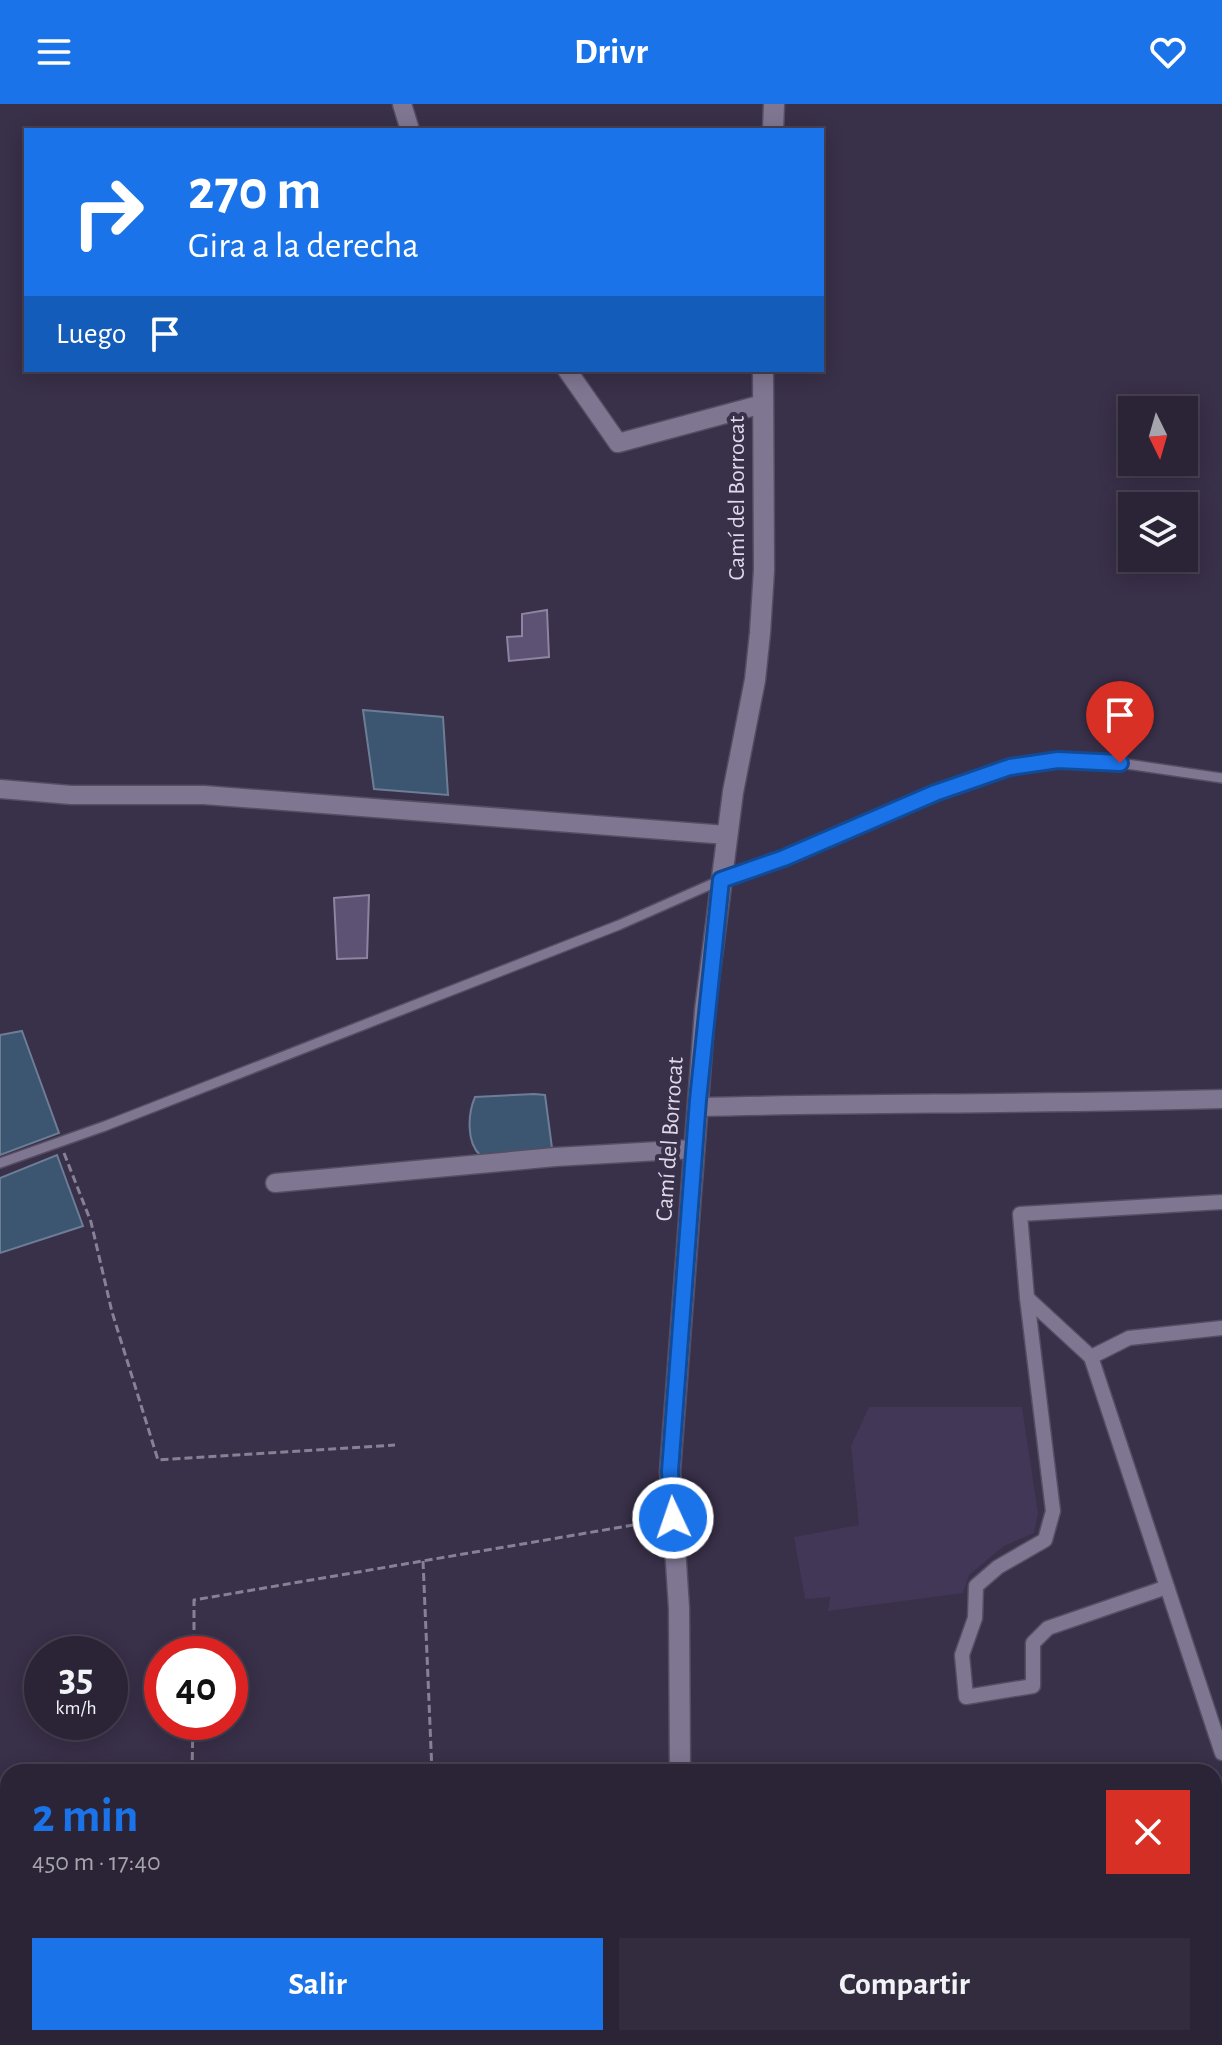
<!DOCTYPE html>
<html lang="es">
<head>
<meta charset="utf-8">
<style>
  :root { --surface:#2b2437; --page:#332c3f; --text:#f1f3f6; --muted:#a6a4ad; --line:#474152; --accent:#1a73e8 }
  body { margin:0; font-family:"Alegreya Sans",sans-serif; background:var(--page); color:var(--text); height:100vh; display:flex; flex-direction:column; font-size:30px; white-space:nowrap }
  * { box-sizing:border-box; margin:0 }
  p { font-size:26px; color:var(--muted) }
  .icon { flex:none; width:44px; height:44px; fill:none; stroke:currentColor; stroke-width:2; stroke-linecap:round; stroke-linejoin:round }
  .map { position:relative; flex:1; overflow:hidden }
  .sheet { position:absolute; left:0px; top:1660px; width:1222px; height:282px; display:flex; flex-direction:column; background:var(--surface); border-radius:24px 24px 0 0; box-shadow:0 4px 20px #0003,0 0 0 2px var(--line) }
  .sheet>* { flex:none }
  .top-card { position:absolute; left:24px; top:24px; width:800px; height:244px; border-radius:0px; box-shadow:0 4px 20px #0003,0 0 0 2px var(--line); background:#1a73e8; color:#fff; overflow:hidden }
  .needle { width:52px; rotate:175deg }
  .controls { position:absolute; left:1118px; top:292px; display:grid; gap:16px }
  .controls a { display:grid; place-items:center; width:80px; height:80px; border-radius:0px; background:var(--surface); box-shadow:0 4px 20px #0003,0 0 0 2px var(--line); font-size:40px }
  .speed { position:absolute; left:24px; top:1532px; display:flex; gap:16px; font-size:40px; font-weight:700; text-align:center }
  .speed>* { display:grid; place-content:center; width:104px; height:104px; border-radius:50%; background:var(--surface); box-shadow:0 4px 20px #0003,0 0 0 2px var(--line); line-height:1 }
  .speed small { font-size:20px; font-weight:400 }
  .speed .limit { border:12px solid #d22; background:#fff; color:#111 }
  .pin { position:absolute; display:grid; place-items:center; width:68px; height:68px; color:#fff; margin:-82px -34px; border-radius:50% 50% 50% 0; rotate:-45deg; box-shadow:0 0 8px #0007 }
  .pin .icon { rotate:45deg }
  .me { position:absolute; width:88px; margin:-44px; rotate:357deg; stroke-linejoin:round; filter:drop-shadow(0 0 6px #0008) }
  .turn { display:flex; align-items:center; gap:28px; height:168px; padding:0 32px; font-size:36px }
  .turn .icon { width:104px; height:104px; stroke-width:2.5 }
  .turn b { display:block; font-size:56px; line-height:68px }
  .then { display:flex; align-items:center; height:76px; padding:0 32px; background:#0003; gap:16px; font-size:30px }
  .round { display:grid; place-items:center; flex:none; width:84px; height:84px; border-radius:0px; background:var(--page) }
  .headline { display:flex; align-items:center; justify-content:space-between; height:136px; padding:0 32px }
  h1 { font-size:48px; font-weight:600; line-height:60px; color:var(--accent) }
  .button { display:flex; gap:16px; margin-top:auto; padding:16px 32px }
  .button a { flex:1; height:92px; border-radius:0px; background:var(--accent); color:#fff; font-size:32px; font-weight:600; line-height:92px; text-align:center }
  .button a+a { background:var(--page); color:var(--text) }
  header { display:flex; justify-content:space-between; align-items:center; height:104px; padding:0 32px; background:var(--accent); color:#fff; font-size:36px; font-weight:600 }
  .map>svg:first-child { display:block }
  .built { fill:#423756 }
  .water { fill:#3c5671; stroke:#6d7d95; stroke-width:2 }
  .building { fill:#5d5273; stroke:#8d84a1; stroke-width:2 }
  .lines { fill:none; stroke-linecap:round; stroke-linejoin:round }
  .service-casing { stroke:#554e63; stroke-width:12 }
  .pedestrian-casing { stroke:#554e63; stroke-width:17 }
  .minor-casing { stroke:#554e63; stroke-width:21 }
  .tertiary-casing { stroke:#554e63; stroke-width:23 }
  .path { stroke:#888195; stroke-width:3; stroke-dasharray:8 4; stroke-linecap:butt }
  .service { stroke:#7f7692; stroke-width:9 }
  .pedestrian { stroke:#7f7692; stroke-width:14 }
  .minor { stroke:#7f7692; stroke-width:18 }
  .tertiary { stroke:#7f7692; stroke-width:20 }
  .route-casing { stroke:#114b97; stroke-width:20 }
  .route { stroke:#1a73e8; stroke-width:14 }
  .labels { text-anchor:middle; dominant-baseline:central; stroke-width:8; stroke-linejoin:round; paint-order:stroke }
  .street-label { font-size:24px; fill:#ded9e9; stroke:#393049 }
</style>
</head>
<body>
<header><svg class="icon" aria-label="menu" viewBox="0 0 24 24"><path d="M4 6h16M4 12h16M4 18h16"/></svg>Drivr<svg class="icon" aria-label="heart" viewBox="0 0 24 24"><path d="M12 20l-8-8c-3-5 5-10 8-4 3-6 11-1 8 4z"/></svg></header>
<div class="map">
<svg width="1222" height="1941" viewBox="0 0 1222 1941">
  <rect width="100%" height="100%" fill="#393049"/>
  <polygon class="built" points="869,1303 1022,1303 1038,1409 1034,1429 1004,1442 969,1471 963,1489 828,1507 830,1493 805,1495 794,1433 859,1421 851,1342"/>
  <g class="water">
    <polygon points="363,606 443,613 448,691 374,685"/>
    <polygon points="22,927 59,1029 0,1051 0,931"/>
    <path d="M 534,990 L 545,991 L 552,1044 L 504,1052 L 480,1051 C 466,1038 468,1009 475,993 Z"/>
    <polygon points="57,1051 83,1122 0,1149 0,1074"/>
  </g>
  <g class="building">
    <polygon points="547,506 549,553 509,557 507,533 522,532 522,510"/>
    <polygon points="369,791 367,854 337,855 334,794"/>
  </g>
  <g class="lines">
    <g class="service-casing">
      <polyline id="service" points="0,1059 105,1022 619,821 721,776 784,754 935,689 1010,663 1058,656 1120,659 1222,674"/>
    </g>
    <g class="pedestrian-casing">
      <g id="pedestrian">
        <polyline points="1027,1194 1053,1407 1045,1436 998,1463 976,1482 975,1514 962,1551 966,1593 1033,1582 1033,1539 1048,1524 1167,1483"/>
        <polyline points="1222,1224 1129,1234 1091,1253 1222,1649"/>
        <polyline points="1091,1253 1027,1194 1020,1110 1222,1098"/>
        <polyline points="1214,1755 1222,1747"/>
        <polyline points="1214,1767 1222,1764"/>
        <polyline points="1214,1862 1222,1884"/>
        <polyline points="1161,1934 1164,1941"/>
      </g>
    </g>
    <g class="minor-casing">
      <g id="minor">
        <polyline points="402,0 410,26"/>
        <polyline points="567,266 618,339 763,300"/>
        <polyline points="0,685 71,691 204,691 727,731"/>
        <path d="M 697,1003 C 872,999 1047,1000 1222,995"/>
        <polyline points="275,1079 555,1053 694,1045"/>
      </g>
    </g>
    <g class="tertiary-casing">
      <g id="tertiary">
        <polyline points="773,26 774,0"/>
        <polyline points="680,1668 679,1504 670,1367 705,906 733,688 755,576 760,529 764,466 763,266"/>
        <polyline points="668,1941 669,1934"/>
      </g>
    </g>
    <g class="path">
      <polyline points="64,1049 91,1118 112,1208 158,1356 395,1341"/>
      <polyline points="423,1457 432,1668"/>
      <polyline points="194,1550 194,1496 657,1417"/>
      <polyline points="192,1668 193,1618"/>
      <polyline points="352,1941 352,1934"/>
    </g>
    <use href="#service" class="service"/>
    <use href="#pedestrian" class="pedestrian"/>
    <use href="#minor" class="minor"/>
    <use href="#tertiary" class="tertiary"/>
  </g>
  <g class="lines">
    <g class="route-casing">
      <polyline id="route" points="673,1414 670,1367 698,996 721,776 784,754 935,689 1010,663 1058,656 1120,659"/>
    </g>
    <use href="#route" class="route"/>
  </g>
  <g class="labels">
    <g class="street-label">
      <text transform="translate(737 394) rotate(-90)">Camí del Borrocat</text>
      <text transform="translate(670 1035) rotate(-86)">Camí del Borrocat</text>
    </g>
  </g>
</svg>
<div class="controls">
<a><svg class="needle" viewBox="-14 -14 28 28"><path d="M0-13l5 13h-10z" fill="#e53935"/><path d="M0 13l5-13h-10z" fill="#a6a4ad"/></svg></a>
<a><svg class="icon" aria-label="layers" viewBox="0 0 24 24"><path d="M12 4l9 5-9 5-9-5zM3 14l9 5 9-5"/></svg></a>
</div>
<div class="speed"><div>35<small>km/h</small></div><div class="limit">40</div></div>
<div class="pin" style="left:1120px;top:659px;background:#d93025"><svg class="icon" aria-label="arrive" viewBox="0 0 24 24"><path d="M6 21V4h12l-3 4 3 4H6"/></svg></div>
<svg class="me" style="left:673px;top:1414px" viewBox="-20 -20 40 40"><circle r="17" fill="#1a73e8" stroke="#fff" stroke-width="3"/><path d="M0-11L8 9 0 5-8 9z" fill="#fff"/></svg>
<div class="top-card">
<div class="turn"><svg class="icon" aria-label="right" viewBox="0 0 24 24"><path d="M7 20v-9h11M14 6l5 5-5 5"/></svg><div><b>270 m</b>Gira a la derecha</div></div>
<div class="then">Luego<svg class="icon" aria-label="arrive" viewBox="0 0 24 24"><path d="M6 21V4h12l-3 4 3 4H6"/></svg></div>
</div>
<section class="sheet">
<div class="headline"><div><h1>2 min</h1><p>450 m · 17:40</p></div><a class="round" style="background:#d93025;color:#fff"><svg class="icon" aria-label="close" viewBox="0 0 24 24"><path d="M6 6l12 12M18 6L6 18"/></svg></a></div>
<div class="button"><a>Salir</a><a>Compartir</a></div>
</section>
</div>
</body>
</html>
